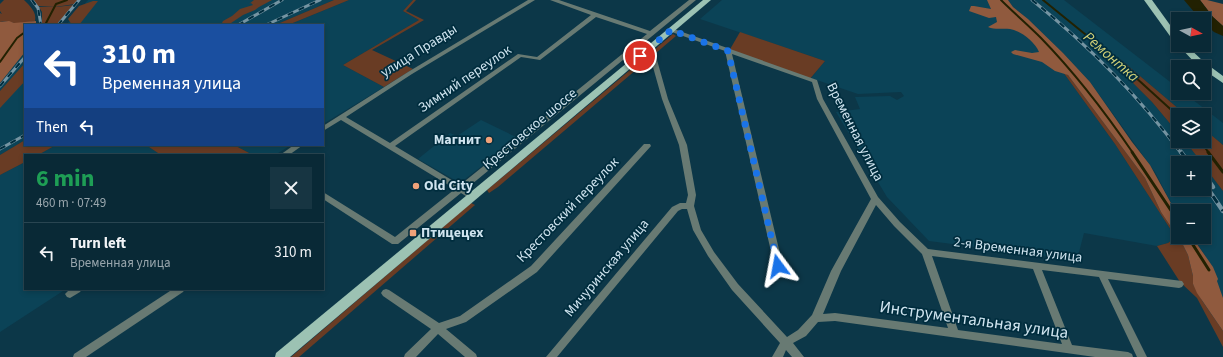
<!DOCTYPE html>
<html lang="en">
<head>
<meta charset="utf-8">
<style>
  :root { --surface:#092936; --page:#173542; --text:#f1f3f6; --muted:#99a6ad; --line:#294551 }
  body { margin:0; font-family:"Source Sans 3",sans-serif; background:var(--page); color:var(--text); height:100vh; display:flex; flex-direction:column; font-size:15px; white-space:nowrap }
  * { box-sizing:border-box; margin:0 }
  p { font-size:13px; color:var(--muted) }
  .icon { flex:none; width:22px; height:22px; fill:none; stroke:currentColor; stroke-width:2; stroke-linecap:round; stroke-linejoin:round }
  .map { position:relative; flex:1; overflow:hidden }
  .drawer { position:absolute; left:24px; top:154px; width:300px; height:136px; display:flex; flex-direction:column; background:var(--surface); border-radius:0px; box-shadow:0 2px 6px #0003,0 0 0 1px var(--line) }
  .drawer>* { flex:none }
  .guide { position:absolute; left:24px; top:24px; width:300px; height:122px; border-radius:0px; box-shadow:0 2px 6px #0003,0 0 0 1px var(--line); background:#1a4fa0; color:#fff; overflow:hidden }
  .needle { width:26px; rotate:98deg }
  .fabs { position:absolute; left:1171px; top:12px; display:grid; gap:8px }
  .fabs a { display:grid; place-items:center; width:40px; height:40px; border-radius:0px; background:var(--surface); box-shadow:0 2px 6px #0003,0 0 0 1px var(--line); font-size:20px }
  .pin { position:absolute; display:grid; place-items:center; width:34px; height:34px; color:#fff; margin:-17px; border:2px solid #fff; border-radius:50%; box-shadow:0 1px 4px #0007 }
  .me { position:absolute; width:44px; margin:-22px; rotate:347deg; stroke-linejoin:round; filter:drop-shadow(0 0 3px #0008) }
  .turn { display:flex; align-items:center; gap:14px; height:84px; padding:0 12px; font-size:18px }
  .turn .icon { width:52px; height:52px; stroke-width:2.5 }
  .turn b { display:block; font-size:28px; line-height:34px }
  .then { display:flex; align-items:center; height:38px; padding:0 12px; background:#0003; gap:8px; font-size:15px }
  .round { display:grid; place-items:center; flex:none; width:42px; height:42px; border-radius:0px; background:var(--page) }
  .headline { display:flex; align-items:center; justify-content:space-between; height:68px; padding:0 12px }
  h1 { font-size:24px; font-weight:700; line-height:30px; color:#1e9e55 }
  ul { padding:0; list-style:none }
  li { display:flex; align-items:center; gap:12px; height:60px; padding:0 12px; border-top:1px solid var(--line) }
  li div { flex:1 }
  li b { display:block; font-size:15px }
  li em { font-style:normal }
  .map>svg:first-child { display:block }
  .built { fill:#0b4357 }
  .green { fill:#693c24 }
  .forest { fill:#905a3e }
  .water { fill:#222102 }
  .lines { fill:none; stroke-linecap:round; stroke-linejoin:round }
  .stream-far1 { stroke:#222102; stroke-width:2 }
  .stream { stroke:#222102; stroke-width:3 }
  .minor { fill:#687a73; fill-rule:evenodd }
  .primary { fill:#9cc2b3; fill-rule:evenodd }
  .rail-far1-casing { stroke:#7594a2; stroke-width:3 }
  .rail-casing { stroke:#7594a2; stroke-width:4.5 }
  .rail-far1 { stroke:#002d3e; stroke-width:2; stroke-dasharray:6; stroke-linecap:butt }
  .rail { stroke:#002d3e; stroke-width:3; stroke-dasharray:8; stroke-linecap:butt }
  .route { stroke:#1a73e8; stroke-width:7; stroke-dasharray:0 12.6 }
  .poi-dot { fill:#f0a279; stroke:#002d3e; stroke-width:1.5 }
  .labels { text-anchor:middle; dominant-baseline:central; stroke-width:3.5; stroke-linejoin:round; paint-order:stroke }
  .street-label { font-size:14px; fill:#cfe4ef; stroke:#002d3e }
  .poi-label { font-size:14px; font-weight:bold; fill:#cfe4ef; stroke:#002d3e; text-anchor:start }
  .water-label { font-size:15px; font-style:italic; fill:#d1d178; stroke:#002d3e }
  .near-street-label { font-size:17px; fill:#cfe4ef; stroke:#002d3e }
</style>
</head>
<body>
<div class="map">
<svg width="1223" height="357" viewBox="0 0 1223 357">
  <rect width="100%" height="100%" fill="#0c3748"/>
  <g class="built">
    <polygon points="88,0 334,0 275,25 66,25"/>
    <polygon points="349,0 413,0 403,11 419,20 343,65 384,87 323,124 323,25 288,25"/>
    <polygon points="722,0 993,0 1063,72 1115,144 1171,230 1172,240 1168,243 1157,246 1084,233 1077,260 929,241 887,197 836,112 860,109 855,97 890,96 897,100 904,96 901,92 858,94 811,78 825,61 700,19"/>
    <polygon points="1008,0 1064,0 1178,88 1178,93 1184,93 1223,123 1223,145 1204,129 1204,115 1186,115 1121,60 1114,64 1152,102 1178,133 1178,141 1185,141 1202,163 1178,163 1178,189 1204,189 1204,166 1223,191 1223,298 1205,255 1192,237 1204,237 1204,211 1178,211 1178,216 1155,172 1090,82 1063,53 1028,19 1013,7"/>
    <polygon points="25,52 25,65 0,91 0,83"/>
    <polygon points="25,72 25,140 0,155 0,100"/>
    <polygon points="481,120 518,138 460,183 418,159 450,133 457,136"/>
    <polygon points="56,145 146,145 161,155 38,155"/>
    <polygon points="234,145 291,145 275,155 253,155"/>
    <polygon points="25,162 25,289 66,289 0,332 0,175"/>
  </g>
  <g class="green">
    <path d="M 4,0 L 24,0 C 30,6 37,12 35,21 C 29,22 20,24 14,23 C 8,22 6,21 0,22 L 0,13 L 2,14 L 0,11 L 0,4 Z"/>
    <polygon points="33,0 78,0 75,4 55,7 38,6"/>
    <polygon points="254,0 272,0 259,7 255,10 243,15 228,25 221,25 223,21 232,16 240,9 253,5 251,3 249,4"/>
    <polygon points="334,0 349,0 288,25 275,25"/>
    <polygon points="413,0 416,0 406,11 424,20 372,50 413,69 384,87 343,65 419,20 403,11"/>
    <polygon points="93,1 98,1 79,25 72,25 68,19 79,6"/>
    <polygon points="74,5 56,25 42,25 42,12 39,7 56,7"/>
    <polygon points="740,32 825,61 809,80 729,51"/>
    <polygon points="673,34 676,36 498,187 489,193 487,190"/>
    <polygon points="1110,57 1121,60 1186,115 1178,115 1178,133 1152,102 1114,64"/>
    <polygon points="25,63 25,81 0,108 0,91"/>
    <polygon points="1063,72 1068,75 1145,178 1161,212 1171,227 1178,235 1188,255 1193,276 1193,284 1203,302 1223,331 1223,347 1197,298 1180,282 1157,246 1168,243 1172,240 1171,230 1115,144"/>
    <polygon points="1204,129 1223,145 1223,191 1204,166 1204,163 1202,163 1185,141 1204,141"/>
    <polygon points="25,140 25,145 56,145 38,155 25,155 25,162 0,175 0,155"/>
    <polygon points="146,145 234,145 253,155 161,155"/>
    <polygon points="471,203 475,205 299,357 291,357"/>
  </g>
  <g class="forest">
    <path d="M 987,0 L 1008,0 L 1013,7 L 1028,19 L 1063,53 L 1090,82 L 1132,142 L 1150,165 L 1178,216 L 1178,235 L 1171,227 L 1161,212 L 1145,178 L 1068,75 L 1055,71 L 1042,62 L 1013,54 L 1011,52 L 1015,50 L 1032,53 L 1039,52 C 1035,42 1021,31 1010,29 C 1003,28 995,30 988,27 L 997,22 L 996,17 L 989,18 L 969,11 L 971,6 L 974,6 L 991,9 Z"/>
    <polygon points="1200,0 1207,0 1223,4 1223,26 1213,17"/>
    <polygon points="9,21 14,23 36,21 36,25 25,25 25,52 0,83 0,22"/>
    <polygon points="1179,237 1192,237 1213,267 1218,279 1217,281 1223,298 1223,331 1197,293 1193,284 1193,276 1188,255"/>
  </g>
  <polygon class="water" points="1184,0 1200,0 1213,17 1223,26 1223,36 1214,32 1204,23 1204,19 1200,19"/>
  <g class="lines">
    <g class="stream-far1">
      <path d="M 1001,0 C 1014,13 1028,25 1041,38 C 1075,73 1105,112 1133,153"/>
      <polyline points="1043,0 1112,56 1178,116"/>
      <polyline points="45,25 56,4 67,0"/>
      <polyline points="0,62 17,38 25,32"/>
      <polyline points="1200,141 1209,153"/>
    </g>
    <g class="stream">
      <polyline points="1132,152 1178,221"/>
      <polyline points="1208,152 1223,172"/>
      <polyline points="1188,237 1209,270"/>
    </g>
    <g class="minor">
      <path d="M 528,0 L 535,0 L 412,74 L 346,117 L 390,143 L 518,54 L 537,57 L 591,15 L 550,0 L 559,0 L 650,31 L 689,0 L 696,0 L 466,189 L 476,196 L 475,198 L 469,198 L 461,193 L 398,244 L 392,244 L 323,199 L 323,192 L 395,237 L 455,189 L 341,120 L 323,131 L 323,126 L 408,72 ZM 596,17 L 647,34 L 460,185 L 395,146 L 521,57 L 540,60 Z"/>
      <path d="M 671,28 L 817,80 L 823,99 L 878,197 L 900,222 L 928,249 L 1182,281 L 1184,284 L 1182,287 L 1179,288 L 1108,279 L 1147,357 L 1137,357 L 1099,277 L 1042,270 L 1072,345 L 1128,352 L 1132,354 L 1133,357 L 1095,357 L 835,321 L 818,322 L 806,336 L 793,343 L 804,357 L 792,357 L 786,350 L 783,357 L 772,357 L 780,343 L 732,290 L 708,256 L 693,230 L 687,209 L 682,209 L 678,211 L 557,357 L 546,357 L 672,207 L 680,203 L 686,203 L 688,195 L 679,145 L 662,99 L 651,60 L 652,59 L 656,59 L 657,60 L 668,99 L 687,145 L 696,195 L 694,206 L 701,230 L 714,252 L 738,284 L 787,337 L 798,330 L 812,315 L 831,271 L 871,199 L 817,99 L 812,82 L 732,54 L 783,266 L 781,269 L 778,270 L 775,269 L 725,51 L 669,31 L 669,29 ZM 876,205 L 894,226 L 922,254 L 948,328 L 835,313 L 823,314 L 841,271 ZM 932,256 L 1033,269 L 1062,344 L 958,330 Z"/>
      <polygon points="644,144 650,144 651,146 537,272 466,322 446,329 476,354 477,357 465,357 438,334 416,357 404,357 405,354 431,329 383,296 381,293 383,290 386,289 389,290 439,323 460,316 531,266"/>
      <polygon points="294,145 303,145 289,155 280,155"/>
      <polygon points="70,289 82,289 80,292 70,298 67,297 65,294"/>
      <polygon points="173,289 185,289 183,292 86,357 73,357 74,354"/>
    </g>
    <g class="primary">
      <polygon points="703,0 711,0 290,357 275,357 276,353"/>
      <polygon points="1144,0 1152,0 1178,36 1178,43 1175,43"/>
      <polygon points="1178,45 1186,45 1204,62 1223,76 1223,83 1204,70 1204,67 1198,66"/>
    </g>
    <g class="rail-far1-casing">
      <g id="rail-far1">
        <polyline points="32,0 38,8 41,25"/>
        <path d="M 1032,0 C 1088,45 1138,95 1181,153"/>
        <polyline points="58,25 79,0"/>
        <polyline points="238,25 282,0"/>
        <polyline points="266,25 320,0"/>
        <polyline points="0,86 25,57"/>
        <polyline points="0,149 25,135"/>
      </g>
    </g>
    <g class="rail-casing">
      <g id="rail">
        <polyline points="1181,152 1189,163"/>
        <polyline points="1204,174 1213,187"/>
        <polyline points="1204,183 1223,211"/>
      </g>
    </g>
    <use href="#rail-far1" class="rail-far1"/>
    <use href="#rail" class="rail"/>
  </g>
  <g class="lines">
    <polyline class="route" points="640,56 671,30 728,51 778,266"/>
  </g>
  <g class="poi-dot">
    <circle cx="489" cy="140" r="4"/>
    <circle cx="416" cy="186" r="4"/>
    <rect x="409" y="229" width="8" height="8" rx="2"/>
  </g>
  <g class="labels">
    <g class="street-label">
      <text transform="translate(419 51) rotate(-32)">улица Правды</text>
      <text transform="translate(465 79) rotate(-34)">Зимний переулок</text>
      <text transform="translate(530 129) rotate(-40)">Крестовское шоссе</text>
      <text transform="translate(855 132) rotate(63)">Временная улица</text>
      <text transform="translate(568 210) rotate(-46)">Крестовский переулок</text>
      <text transform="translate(1018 250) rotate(7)">2-я Временная улица</text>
      <text transform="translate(607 268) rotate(-50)">Мичуринская улица</text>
    </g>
    <g class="poi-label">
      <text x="481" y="140" text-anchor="end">Магнит</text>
      <text x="424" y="186">Old City</text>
      <text x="421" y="233">Птицецех</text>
    </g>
    <g class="water-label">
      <text transform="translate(1111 57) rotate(41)">Ремонтка</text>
    </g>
    <g class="near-street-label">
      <text transform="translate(974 320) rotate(8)">Инструментальная улица</text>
    </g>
  </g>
</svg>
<div class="fabs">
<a><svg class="needle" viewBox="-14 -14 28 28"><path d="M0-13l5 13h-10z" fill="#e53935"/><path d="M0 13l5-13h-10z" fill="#99a6ad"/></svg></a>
<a><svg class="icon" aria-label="search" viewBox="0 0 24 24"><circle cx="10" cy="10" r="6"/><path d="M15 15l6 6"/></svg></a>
<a><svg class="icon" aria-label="layers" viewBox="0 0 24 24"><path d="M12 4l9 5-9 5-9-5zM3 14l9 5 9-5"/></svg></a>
<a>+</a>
<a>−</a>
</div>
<div class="pin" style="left:640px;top:56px;background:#d93025"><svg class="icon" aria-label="arrive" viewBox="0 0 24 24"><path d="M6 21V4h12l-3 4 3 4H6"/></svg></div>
<svg class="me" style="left:778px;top:266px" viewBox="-20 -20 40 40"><path d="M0-17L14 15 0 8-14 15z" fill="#1a73e8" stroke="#fff" stroke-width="4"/></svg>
<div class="guide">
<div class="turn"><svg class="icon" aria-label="left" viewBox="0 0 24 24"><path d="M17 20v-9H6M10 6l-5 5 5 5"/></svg><div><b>310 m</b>Временная улица</div></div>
<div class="then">Then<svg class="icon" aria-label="left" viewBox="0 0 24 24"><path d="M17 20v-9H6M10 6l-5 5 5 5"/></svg></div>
</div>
<section class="drawer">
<div class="headline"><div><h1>6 min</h1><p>460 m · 07:49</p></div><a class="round"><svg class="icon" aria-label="close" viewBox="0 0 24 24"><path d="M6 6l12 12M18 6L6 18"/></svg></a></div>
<ul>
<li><svg class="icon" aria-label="left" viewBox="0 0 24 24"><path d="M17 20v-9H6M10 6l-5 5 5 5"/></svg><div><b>Turn left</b><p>Временная улица</p></div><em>310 m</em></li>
</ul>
</section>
</div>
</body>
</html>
